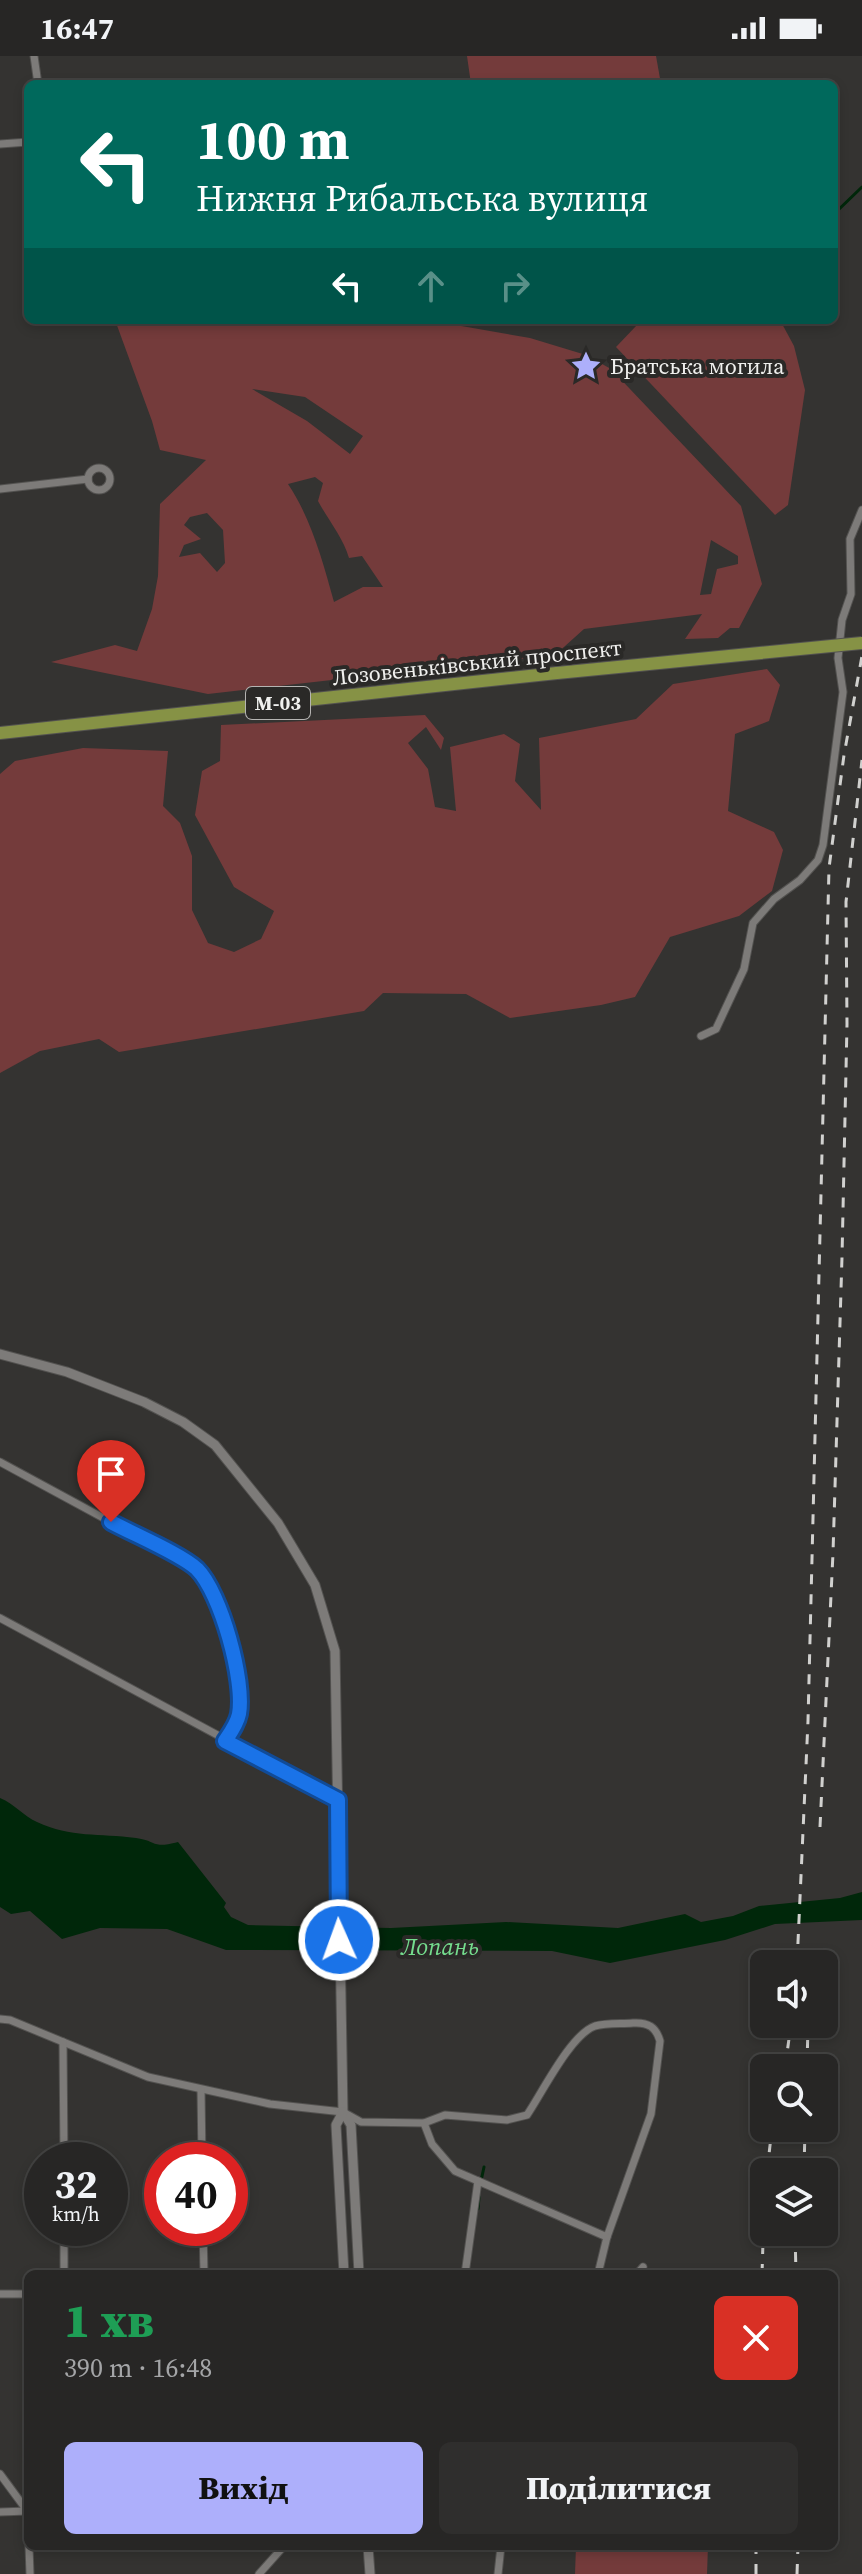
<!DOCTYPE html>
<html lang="uk">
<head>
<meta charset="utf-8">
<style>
  :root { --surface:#272625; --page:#2f2e2d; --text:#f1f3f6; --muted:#a4a5a7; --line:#434342; --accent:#adaffb }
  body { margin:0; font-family:"Source Serif 4",serif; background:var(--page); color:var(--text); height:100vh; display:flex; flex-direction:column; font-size:30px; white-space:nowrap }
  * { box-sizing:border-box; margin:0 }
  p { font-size:26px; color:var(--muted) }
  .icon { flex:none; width:44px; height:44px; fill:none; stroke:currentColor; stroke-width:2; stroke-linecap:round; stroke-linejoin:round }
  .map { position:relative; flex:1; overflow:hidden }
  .drawer { position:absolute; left:24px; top:2214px; width:814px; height:280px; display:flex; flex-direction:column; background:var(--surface); border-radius:12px; box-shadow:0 4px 12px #0003,0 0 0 2px var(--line) }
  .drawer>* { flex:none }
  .guide { position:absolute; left:24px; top:24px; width:814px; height:244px; border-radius:12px; box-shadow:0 4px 12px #0003,0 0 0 2px var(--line); background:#00695c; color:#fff; overflow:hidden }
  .fabs { position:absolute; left:750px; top:1894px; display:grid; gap:16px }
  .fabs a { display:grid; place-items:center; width:88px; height:88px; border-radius:12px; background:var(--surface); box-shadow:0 4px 12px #0003,0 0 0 2px var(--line); font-size:40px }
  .speed { position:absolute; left:24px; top:2086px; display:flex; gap:16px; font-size:40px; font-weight:700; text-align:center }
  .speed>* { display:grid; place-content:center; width:104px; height:104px; border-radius:50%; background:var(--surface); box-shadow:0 4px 12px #0003,0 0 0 2px var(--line); line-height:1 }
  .speed small { font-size:20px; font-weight:400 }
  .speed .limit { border:12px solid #d22; background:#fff; color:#111 }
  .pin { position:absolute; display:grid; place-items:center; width:68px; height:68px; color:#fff; margin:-82px -34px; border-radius:50% 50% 50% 0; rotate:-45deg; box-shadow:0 0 8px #0007 }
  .pin .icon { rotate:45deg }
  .me { position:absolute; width:88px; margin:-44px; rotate:358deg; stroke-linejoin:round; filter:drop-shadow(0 0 6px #0008) }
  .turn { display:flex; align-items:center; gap:28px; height:168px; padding:0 40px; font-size:36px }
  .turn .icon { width:104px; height:104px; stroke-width:2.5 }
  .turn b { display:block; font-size:56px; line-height:68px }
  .lanes { display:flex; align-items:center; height:76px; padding:0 40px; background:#0003; justify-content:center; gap:40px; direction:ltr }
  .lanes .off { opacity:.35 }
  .round { display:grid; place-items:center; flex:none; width:84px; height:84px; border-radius:12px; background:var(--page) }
  .head { display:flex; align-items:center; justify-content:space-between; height:136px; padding:0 40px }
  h1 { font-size:48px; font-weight:800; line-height:60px; color:#1e9e55 }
  .action { display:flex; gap:16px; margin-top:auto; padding:16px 40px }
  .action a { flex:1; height:92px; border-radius:12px; background:var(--accent); color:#111; font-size:32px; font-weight:800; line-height:92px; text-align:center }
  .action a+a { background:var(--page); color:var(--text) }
  .status { display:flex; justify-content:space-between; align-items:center; height:56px; padding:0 40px; background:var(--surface); direction:ltr }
  .status svg { height:22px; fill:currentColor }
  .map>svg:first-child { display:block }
  .green { fill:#743b3b; fill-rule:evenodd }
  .water { fill:#00270a }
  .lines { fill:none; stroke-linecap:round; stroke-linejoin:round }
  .stream { stroke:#00270a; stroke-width:3 }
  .minor-casing { stroke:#535250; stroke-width:9 }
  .tertiary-casing { stroke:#535250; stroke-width:11 }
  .trunk-casing { stroke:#535250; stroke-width:14 }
  .minor { stroke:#7d7b79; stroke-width:7 }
  .tertiary { stroke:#7d7b79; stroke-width:9 }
  .trunk { stroke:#869245; stroke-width:12 }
  .rail { stroke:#d1d1cf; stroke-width:3; stroke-dasharray:10 10; stroke-linecap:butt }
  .trunk-bridge-casing { stroke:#535250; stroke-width:14; stroke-linecap:butt }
  .trunk-bridge { stroke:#869245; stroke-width:12 }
  .route-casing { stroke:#114b97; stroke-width:20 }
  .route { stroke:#1a73e8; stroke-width:14 }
  .labels { text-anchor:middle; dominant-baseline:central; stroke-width:8; stroke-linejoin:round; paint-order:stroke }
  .shield { fill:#2a2927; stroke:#b5b4b2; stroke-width:2 }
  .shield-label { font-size:20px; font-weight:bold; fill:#f0f0ee }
  .poi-label { font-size:22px; fill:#f0f0ee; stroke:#2a2927; text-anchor:start }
  .street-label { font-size:22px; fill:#f0f0ee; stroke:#2a2927 }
  .water-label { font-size:24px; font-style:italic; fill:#75dd8e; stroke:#2a2927 }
</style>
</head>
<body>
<div class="status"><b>16:47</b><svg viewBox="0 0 49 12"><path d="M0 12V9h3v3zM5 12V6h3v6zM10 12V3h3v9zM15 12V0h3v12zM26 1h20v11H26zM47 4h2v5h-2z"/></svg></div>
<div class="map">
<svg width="862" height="2518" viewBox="0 0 862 2518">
  <rect width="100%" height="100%" fill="#343331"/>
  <g class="green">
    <polygon points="467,0 656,0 661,28 471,28"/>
    <path d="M 115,264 L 427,264 L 530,282 L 586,299 L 611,313 L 741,450 L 762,528 L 739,572 L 730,572 L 718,582 L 685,583 L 702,558 L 584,573 L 555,599 L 208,638 L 51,606 L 115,589 L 137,595 L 152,553 L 158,520 L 160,448 L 206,404 L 160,394 L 152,365 ZM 252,333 L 305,341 L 363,380 L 350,398 L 307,365 ZM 315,421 L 323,427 L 318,445 C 328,464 343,481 349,502 L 362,500 L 383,531 L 363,531 L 334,546 C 323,506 311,462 288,428 ZM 207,457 L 223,474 L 225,507 L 217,516 L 200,497 L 179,501 L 184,489 L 201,483 L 184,469 L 190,461 ZM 711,484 L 738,500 L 738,508 L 717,513 L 711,538 L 700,539 Z"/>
    <polygon points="651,264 780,264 794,290 805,334 788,449 775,459 616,291 637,269"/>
    <polygon points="767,613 780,629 769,665 735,678 728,755 774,776 783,794 772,835 739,860 670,881 635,941 601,949 510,962 466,938 383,937 364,955 119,996 99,983 40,995 0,1017 0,718 15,705 83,692 168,695 163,750 180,767 192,800 192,854 208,887 234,896 261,883 274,855 234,831 195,759 202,715 220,705 221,669 425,659 444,682 441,694 426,671 408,687 428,713 435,751 456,755 450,691 504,678 520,688 515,725 541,754 539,682 636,663 673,628"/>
    <polygon points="576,2490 708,2490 707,2518 575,2518"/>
  </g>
  <path class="water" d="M 0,1742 C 15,1748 23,1760 37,1766 C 71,1782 99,1777 136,1782 C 158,1785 151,1793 178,1786 L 226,1847 L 224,1851 L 231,1861 L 248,1869 L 391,1872 L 506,1866 L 618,1872 L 685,1858 L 701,1866 L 733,1860 L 759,1850 L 840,1842 L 862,1836 L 862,1864 L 775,1868 L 725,1884 L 610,1907 L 552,1895 L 226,1894 L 167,1873 L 100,1872 L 62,1883 L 30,1855 L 11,1858 L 0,1851 Z"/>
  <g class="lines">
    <g class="stream">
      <polyline points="834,158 862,131"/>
      <polyline points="481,2125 484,2111"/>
      <polyline points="478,2153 479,2141"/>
    </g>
    <g class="minor-casing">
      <g id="minor">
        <polyline points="34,0 38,28"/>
        <polyline points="0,88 28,86"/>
        <circle cx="99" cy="423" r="11"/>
        <polyline points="0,433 88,423"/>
        <polyline points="701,980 716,973 744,913 753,867 774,843 800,824 818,804 823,789 843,636 838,602 842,564 851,538 850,483 862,454"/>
        <path d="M 0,1406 L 194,1511 C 220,1539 245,1619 239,1657 C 237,1668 231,1676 225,1685"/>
        <polyline points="0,1562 338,1744"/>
        <path d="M 0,1963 L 10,1964 L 148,2021 L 270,2048 L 343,2056 L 361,2066 L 424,2067 L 445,2059 L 507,2064 L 527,2059 C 542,2037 571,1978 595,1970 C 606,1967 621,1968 633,1967 C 648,1966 656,1971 660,1985 L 651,2058 L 607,2181 L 598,2218"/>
        <polyline points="63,1986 64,2104"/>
        <polyline points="201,2034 202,2104"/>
        <polyline points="424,2067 432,2088 455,2115 607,2181"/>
        <polyline points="64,2172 64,2218"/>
        <polyline points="203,2172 204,2218"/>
        <polyline points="465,2218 478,2125"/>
        <polyline points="637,2218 643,2211"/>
        <polyline points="0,2238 28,2238"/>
        <polyline points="0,2418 28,2456"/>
        <polyline points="0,2456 28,2455"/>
        <polyline points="29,2490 30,2518"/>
        <polyline points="259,2518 284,2490"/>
        <polyline points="498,2518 501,2490"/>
      </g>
    </g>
    <g class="tertiary-casing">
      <g id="tertiary">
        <polyline points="0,1298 67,1316 144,1346 183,1366 215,1389 278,1467 315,1529 335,1595 343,2056 351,2069 359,2218"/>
        <polyline points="343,2056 336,2069 344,2218"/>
        <polyline points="368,2490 370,2518"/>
      </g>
    </g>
    <g class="trunk-casing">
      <polyline id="trunk" points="0,677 557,617"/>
    </g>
    <use href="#minor" class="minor"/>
    <use href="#tertiary" class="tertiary"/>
    <use href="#trunk" class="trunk"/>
    <g class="rail">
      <polyline points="820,1771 833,1497 842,1201 847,968 846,846 862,704"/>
      <polyline points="797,1908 808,1665 829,812 844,699 862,600"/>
      <polyline points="785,2012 791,1968"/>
      <polyline points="807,2012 808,1968"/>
      <polyline points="767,2116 772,2072"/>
      <polyline points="804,2116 805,2072"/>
      <polyline points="795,2176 796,2218"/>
      <polyline points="762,2218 764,2154"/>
      <polyline points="756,2518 756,2490"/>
      <polyline points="797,2518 798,2490"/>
    </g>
    <g class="trunk-bridge-casing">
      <polyline id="trunk-bridge" points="557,617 862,587"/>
    </g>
    <use href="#trunk-bridge" class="trunk-bridge"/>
  </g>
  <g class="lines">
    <g class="route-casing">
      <path id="route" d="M 111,1466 C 133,1478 181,1498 197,1513 C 221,1537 245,1625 239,1658 C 237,1668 231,1676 225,1685 L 338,1744 L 339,1884"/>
    </g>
    <use href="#route" class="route"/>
  </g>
  <defs>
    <g id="sight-bare" transform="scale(2.4)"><path d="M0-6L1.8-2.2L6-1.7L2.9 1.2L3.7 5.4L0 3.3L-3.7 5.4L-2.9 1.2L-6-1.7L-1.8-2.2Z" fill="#adaffb" stroke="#2a2927" stroke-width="2.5" paint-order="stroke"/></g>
  </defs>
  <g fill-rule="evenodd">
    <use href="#sight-bare" x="586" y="310"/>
  </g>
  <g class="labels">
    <rect class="shield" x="246" y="631" width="64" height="32" rx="6"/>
    <g class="shield-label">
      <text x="278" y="647">М-03</text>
    </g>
    <g class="poi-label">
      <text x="610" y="310">Братська могила</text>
    </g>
    <g class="street-label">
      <text transform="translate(477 606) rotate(-6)">Лозовеньківський проспект</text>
    </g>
    <g class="water-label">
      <text x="440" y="1890">Лопань</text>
    </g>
  </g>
</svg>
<div class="fabs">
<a><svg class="icon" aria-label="sound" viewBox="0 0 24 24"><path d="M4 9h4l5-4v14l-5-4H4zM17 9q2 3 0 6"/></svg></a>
<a><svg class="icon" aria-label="search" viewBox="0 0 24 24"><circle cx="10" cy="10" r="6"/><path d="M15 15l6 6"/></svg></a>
<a><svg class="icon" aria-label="layers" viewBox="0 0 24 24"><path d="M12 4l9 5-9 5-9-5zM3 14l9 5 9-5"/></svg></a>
</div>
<div class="speed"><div>32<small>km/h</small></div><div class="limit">40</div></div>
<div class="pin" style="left:111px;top:1466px;background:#d93025"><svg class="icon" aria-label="arrive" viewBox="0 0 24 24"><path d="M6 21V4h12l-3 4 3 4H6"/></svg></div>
<svg class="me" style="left:339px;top:1884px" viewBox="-20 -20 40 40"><circle r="17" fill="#1a73e8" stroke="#fff" stroke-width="3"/><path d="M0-11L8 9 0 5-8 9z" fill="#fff"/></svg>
<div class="guide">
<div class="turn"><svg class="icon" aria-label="left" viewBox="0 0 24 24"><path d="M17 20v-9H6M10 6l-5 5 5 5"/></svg><div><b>100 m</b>Нижня Рибальська вулиця</div></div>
<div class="lanes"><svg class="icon" aria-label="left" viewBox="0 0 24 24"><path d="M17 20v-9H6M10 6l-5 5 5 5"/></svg><svg class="icon off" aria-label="ahead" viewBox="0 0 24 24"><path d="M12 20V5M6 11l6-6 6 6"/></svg><svg class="icon off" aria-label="right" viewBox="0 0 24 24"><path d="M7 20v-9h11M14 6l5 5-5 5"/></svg></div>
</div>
<section class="drawer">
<div class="head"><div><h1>1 хв</h1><p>390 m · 16:48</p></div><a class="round" style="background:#d93025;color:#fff"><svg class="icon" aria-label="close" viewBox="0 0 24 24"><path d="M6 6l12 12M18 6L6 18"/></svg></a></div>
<div class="action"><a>Вихід</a><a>Поділитися</a></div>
</section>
</div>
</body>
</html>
